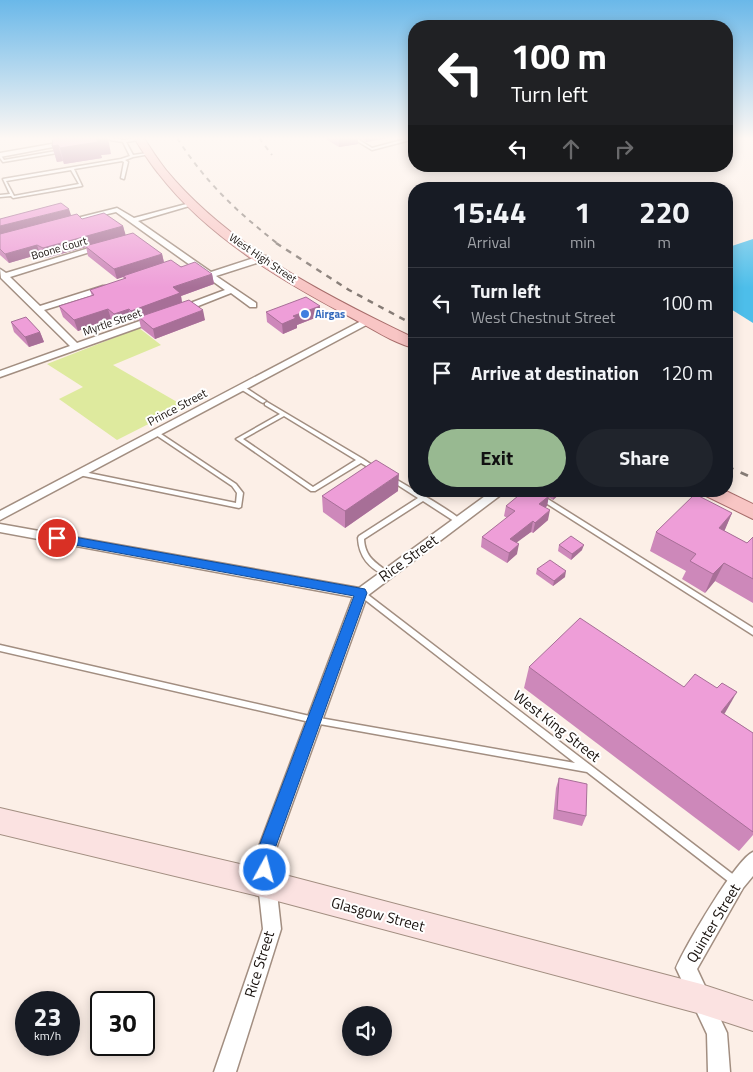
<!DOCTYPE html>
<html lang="en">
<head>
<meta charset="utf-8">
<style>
  :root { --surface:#171b24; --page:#20242c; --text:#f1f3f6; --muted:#9ea1a6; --line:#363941; --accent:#98b991 }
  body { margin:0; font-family:"Titillium Web",sans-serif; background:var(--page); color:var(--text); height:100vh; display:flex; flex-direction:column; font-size:19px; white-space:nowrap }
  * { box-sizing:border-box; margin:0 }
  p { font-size:16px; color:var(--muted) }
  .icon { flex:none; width:28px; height:28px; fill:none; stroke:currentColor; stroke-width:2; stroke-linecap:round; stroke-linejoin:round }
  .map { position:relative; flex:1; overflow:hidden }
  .sheet { position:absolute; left:408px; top:182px; width:325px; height:315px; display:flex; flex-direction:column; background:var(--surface); border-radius:20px; box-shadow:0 2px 12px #0003 }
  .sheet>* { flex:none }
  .hud { position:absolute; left:408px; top:20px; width:325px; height:152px; border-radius:20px; box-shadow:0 2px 12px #0003; background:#202124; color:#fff; overflow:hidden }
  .controls { position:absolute; left:342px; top:1006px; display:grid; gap:10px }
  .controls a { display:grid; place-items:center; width:50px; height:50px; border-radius:50%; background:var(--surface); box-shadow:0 2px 12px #0003; font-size:25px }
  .speed { position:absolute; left:15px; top:991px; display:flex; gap:10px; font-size:25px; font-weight:700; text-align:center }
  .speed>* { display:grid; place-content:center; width:65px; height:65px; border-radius:50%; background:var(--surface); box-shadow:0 2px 12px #0003; line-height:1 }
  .speed small { font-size:12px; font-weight:400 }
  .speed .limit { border:2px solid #111; border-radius:8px; background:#fff; color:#111 }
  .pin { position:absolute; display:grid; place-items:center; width:42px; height:42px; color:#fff; margin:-21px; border:2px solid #fff; border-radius:50%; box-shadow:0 1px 5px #0007 }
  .me { position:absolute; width:55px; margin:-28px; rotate:7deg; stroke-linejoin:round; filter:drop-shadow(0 0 4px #0008) }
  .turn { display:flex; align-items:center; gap:18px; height:105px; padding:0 20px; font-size:22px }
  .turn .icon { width:65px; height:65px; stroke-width:2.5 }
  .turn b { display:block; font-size:35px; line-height:42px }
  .lanes { display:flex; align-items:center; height:48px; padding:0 20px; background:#0003; justify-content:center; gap:25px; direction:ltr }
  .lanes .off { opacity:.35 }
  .eta { display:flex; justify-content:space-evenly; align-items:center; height:85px; text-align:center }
  .eta b { font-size:30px; font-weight:700; line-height:35px }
  .action { display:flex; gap:10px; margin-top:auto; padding:10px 20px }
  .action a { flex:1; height:58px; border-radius:30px; background:var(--accent); color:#111; font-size:20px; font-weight:700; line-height:58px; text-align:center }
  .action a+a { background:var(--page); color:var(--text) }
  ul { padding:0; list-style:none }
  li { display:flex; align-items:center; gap:15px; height:70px; padding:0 20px; border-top:1px solid var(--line) }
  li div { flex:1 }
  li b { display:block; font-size:19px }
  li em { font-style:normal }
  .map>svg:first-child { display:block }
  .green { fill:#deea9e }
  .water { fill:#4dbeea }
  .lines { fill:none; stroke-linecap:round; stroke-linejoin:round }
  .lane-casing { stroke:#a28e81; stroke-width:3 }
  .street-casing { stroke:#a28e81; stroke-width:3 }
  .secondary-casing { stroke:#a28e81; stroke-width:2 }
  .primary-casing { stroke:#a76d6b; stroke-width:2 }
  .lane { fill:#fff; fill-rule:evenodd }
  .street { fill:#fff; fill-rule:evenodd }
  .secondary { fill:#fbe2e1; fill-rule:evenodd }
  .primary { fill:#f8c5c4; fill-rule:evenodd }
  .rail-far2 { stroke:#857b75; stroke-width:2; stroke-dasharray:5 5; stroke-linecap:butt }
  .rail-far1 { stroke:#857b75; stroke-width:2.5; stroke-dasharray:6 6; stroke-linecap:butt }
  .rail { stroke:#857b75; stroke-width:3; stroke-dasharray:8 8; stroke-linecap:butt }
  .wall { fill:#cd88ba }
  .shaded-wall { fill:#a76f97 }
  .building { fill:#ee9ed8; stroke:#a76f97 }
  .route { fill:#1a73e8; stroke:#114b97 }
  .shop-dot { fill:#3f7fe0; stroke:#fff; stroke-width:2 }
  .labels { text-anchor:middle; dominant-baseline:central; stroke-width:4; stroke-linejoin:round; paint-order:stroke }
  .far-street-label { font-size:11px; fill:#1a130f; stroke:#fff }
  .far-shop-label { font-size:11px; font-weight:bold; fill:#366cbe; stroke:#fff; text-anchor:start }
  .street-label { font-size:12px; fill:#1a130f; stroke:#fff }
  .near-street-label { font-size:15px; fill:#1a130f; stroke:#fff }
</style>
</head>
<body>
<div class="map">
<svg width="753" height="1072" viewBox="0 0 753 1072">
  <rect width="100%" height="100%" fill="#fcefe7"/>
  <polygon class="green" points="139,328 161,345 113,365 184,406 117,440 59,399 83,387 47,364"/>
  <polygon class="water" points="753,239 753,323 726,306 726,248"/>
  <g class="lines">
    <g class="lane-casing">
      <g id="lane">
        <path d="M 110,138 L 124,140 L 140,138 L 139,140 L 126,142 L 133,155 L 148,153 L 150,154 L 133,157 L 125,160 L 128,162 L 124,179 L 121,178 L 124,162 L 122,161 L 74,169 L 82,186 L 13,198 L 11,196 L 0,197 L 0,195 L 10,194 L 3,179 L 121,159 L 130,156 L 123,142 L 110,140 ZM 71,170 L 79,184 L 14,196 L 6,181 Z"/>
        <polygon points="352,138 356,138 372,148 409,138 414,139 372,150"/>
        <polygon points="62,150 63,152 3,162 0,158 0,154 4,160"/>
        <polygon points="241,385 243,386 266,401 263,403 261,402 239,388 238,387"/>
        <path d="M 267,402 L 363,459 L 378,469 L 375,471 L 373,470 L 361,463 L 315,491 L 311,491 L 236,439 L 280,414 L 265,405 L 265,403 ZM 284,416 L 356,460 L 313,487 L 243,439 Z"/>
        <polygon points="155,430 236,484 243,493 241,507 239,508 79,475 76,473 79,471 236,503 237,493 232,486 153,433 152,432"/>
        <path d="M 392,477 L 414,490 L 414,491 C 423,494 455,514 462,521 L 459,523 L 457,523 L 423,501 L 364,539 C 365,557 375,562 388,572 L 389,574 L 388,576 L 386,576 C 369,568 359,557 358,538 L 359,536 L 418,498 L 390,480 L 389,479 Z"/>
        <polygon points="527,491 535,491 753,628 753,635"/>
        <polygon points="361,590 363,591 739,879 741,882 739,885 736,887 733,885 587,772 314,723 0,651 0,645 314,717 575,763 359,595 358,593 359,591"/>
      </g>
    </g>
    <g class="street-casing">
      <g id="street">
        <polygon points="86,138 101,138 0,157 0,153"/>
        <polygon points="190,203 196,204 138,221 211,272 260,256 266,256 266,260 216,276 256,303 256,307 250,307 231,293 183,312 177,312 177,308 225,290 116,212 65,224 61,222 117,208 134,218"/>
        <polygon points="99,245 106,247 10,277 40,306 103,286 109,286 109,290 44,310 77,343 154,316 160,316 160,320 0,377 0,371 70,346 1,278 0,269 6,273"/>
        <polygon points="367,318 371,321 370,323 0,520 0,511"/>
        <polygon points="492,491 506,491 367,596 273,857 281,929 236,1072 214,1072 263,929 255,857 353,597 0,532 0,524 359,588"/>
        <path d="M 753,852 L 753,876 L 743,888 L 697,969 L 727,1033 L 730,1072 L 708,1072 L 707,1034 L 676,968 C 685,947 736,859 753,852 Z"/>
      </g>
    </g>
    <g class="secondary-casing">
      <polygon id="secondary" points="0,808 266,870 701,984 753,1001 753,1031 701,1014 266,898 0,834"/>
    </g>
    <g class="primary-casing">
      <g id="primary">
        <path d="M 134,138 L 144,138 C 151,149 158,160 166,170 C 230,247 325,295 414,338 L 414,348 C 393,343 371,328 352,318 C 282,281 207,237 158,173 C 149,162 142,150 134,138 Z"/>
        <polygon points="702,491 726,491 753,504 753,519 704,495"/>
      </g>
    </g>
    <use href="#lane" class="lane"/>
    <use href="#street" class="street"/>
    <use href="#secondary" class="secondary"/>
    <use href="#primary" class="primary"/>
    <g class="rail-far2">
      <path d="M 177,138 C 207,184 235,210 278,244"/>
      <polyline points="259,138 272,155"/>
    </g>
    <polyline class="rail-far1" points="276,243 349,290 414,325"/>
    <polyline class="rail" points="726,466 753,478"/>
  </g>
  <g class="wall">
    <polygon points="53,138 111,154 101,155 102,158 64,164 63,161 57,162 52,146"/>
    <polygon points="324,138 358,138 358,144 339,147"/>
    <polygon points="360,138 388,138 366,142"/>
    <polygon points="71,216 82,219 123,226 125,235 162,254 164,262 212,274 214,284 181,296 182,302 205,320 155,339 141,328 139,319 133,321 131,319 117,324 111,319 78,331 63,317 59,306 92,296 90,290 124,279 123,277 117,279 88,256 86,247 46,258 40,254 9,263 0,255 0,219"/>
    <polygon points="266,312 320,316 297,325 297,328 283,334 267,322"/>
    <polygon points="11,322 40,332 44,342 29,347 14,332"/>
    <polygon points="398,491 345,528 323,512 322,496"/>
    <polygon points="524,491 563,491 553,500 548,497 547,506 545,507 548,520 533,533 531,532 516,542 517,554 507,563 481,547 482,537 507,518 504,516 506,506"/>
    <polygon points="732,513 724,531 747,543 753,537 753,603 715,581 705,593 682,579 686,571 650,551 656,532"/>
    <polygon points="559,545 582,550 571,560 558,551"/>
    <polygon points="537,569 565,577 553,586 536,574"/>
    <polygon points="529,667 724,714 753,733 753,835 739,851 524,688"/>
    <polygon points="559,778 586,816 582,826 553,819 556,788"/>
  </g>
  <g class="shaded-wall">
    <polygon points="104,138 108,138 111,154 101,155 102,158 64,164 60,148"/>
    <polygon points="339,138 358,138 358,144 339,147"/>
    <polygon points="366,138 388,138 366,142"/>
    <polygon points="58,145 63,161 57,162 52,146"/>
    <polygon points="69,209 72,218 0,236 0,226"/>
    <polygon points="123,226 126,236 46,258 43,248"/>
    <polygon points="37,245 40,254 9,263 5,254"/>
    <polygon points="162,254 164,263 123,276 123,277 117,279 114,269"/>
    <polygon points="212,274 214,284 181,296 182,303 139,317 139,319 133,321 131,311 173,287"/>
    <polygon points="320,306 320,316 297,325 297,328 283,334 282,324 293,316"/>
    <polygon points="108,309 111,319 78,331 74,320"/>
    <polygon points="129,309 131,319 117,324 114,314"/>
    <polygon points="203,310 205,320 155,339 153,329"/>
    <polygon points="40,332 44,342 29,347 25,337"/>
    <polygon points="399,474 398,491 345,528 345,511"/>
    <polygon points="555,491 563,491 553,500"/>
    <polygon points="549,496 547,506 537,514 539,504"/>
    <polygon points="550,510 548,520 533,533 535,523"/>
    <polygon points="732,513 724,532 719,528"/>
    <polygon points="533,521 531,532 508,549 510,539"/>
    <polygon points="519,544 517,554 507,563 509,553"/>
    <polygon points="584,545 582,550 571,560 572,554"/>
    <polygon points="724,563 715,581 705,593 713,574"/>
    <polygon points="566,571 565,577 553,586 554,581"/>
    <polygon points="737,692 725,713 709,732 721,712"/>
  </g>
  <g class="building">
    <polygon points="53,138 104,138 96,139 98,142 60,148 58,145 52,146"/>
    <polygon points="61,203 69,209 0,226 0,219"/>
    <polygon points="104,213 123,226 43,248 37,245 5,254 0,249 0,234 77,214 82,219"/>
    <polygon points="133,233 162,254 114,269 85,246"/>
    <polygon points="171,260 181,267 195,262 212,274 173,287 180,293 131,311 129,309 114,314 108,309 74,320 59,306 94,295 90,290 126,278 123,276"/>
    <polygon points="306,297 320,306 293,316 296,318 282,324 266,312"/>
    <polygon points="189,300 203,310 153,329 139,317"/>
    <polygon points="26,317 40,332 25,337 11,322"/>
    <polygon points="376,460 399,474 345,511 322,496"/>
    <polygon points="524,491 542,491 549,496 539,504 550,510 535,523 533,521 510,539 519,544 509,553 482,537 515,511 506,506"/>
    <polygon points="695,494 732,513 719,528 747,543 753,537 753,579 724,563 713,574 690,561 696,554 656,532"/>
    <polygon points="571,536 584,545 572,554 559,545"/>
    <polygon points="550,560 566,571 554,581 537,569"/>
    <polygon points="580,618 684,687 695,674 717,688 722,683 737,692 721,712 753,733 753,832 529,667"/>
    <polygon points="559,778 587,784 586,816 557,810"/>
  </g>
  <linearGradient id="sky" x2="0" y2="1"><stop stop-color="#6ab8e9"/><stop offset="0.48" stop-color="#fef8f4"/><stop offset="1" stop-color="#fef8f4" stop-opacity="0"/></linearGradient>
  <rect width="753" height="288" fill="url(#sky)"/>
  <polygon class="route" points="57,534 365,589 367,593 272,857 273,870 270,876 265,879 259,876 255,857 354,596 53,541 51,538"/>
  <circle class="shop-dot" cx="305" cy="314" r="5"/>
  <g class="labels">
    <g class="far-street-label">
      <text transform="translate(59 248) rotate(-16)">Boone Court</text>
      <text transform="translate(263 258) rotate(34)">West High Street</text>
      <text transform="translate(112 322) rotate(-19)">Myrtle Street</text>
    </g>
    <g class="far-shop-label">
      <text x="315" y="314">Airgas</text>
    </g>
    <g class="street-label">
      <text transform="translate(177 407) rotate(-28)">Prince Street</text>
    </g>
    <g class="near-street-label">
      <text transform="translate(408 558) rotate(-36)">Rice Street</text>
      <text transform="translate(557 726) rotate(38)">West King Street</text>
      <text transform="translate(378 914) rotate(15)">Glasgow Street</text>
      <text transform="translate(713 923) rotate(-59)">Quinter Street</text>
      <text transform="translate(259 964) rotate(-73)">Rice Street</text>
    </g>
  </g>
</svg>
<div class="controls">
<a><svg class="icon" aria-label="sound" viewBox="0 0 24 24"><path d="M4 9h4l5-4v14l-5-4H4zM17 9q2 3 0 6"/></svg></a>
</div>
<div class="speed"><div>23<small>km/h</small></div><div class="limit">30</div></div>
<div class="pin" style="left:57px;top:538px;background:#d93025"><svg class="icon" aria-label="arrive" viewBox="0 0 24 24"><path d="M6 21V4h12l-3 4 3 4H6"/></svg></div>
<svg class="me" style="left:265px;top:870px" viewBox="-20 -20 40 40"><circle r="17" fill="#1a73e8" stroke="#fff" stroke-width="3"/><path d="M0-11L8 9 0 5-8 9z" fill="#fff"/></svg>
<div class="hud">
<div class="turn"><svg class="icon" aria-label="left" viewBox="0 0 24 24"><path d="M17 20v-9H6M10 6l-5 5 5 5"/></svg><div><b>100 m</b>Turn left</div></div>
<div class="lanes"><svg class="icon" aria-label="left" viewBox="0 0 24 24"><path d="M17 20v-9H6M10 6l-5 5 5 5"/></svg><svg class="icon off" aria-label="ahead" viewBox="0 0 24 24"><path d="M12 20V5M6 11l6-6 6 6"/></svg><svg class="icon off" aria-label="right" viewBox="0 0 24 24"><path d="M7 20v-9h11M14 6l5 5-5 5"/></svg></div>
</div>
<section class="sheet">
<div class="eta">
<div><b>15:44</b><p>Arrival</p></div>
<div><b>1</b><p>min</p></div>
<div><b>220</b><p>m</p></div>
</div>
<ul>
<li><svg class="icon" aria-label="left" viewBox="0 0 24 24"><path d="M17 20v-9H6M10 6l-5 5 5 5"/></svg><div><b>Turn left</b><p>West Chestnut Street</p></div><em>100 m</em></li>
<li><svg class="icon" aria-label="arrive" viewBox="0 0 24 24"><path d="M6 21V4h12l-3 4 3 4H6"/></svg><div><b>Arrive at destination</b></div><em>120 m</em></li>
</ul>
<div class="action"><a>Exit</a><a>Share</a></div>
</section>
</div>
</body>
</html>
